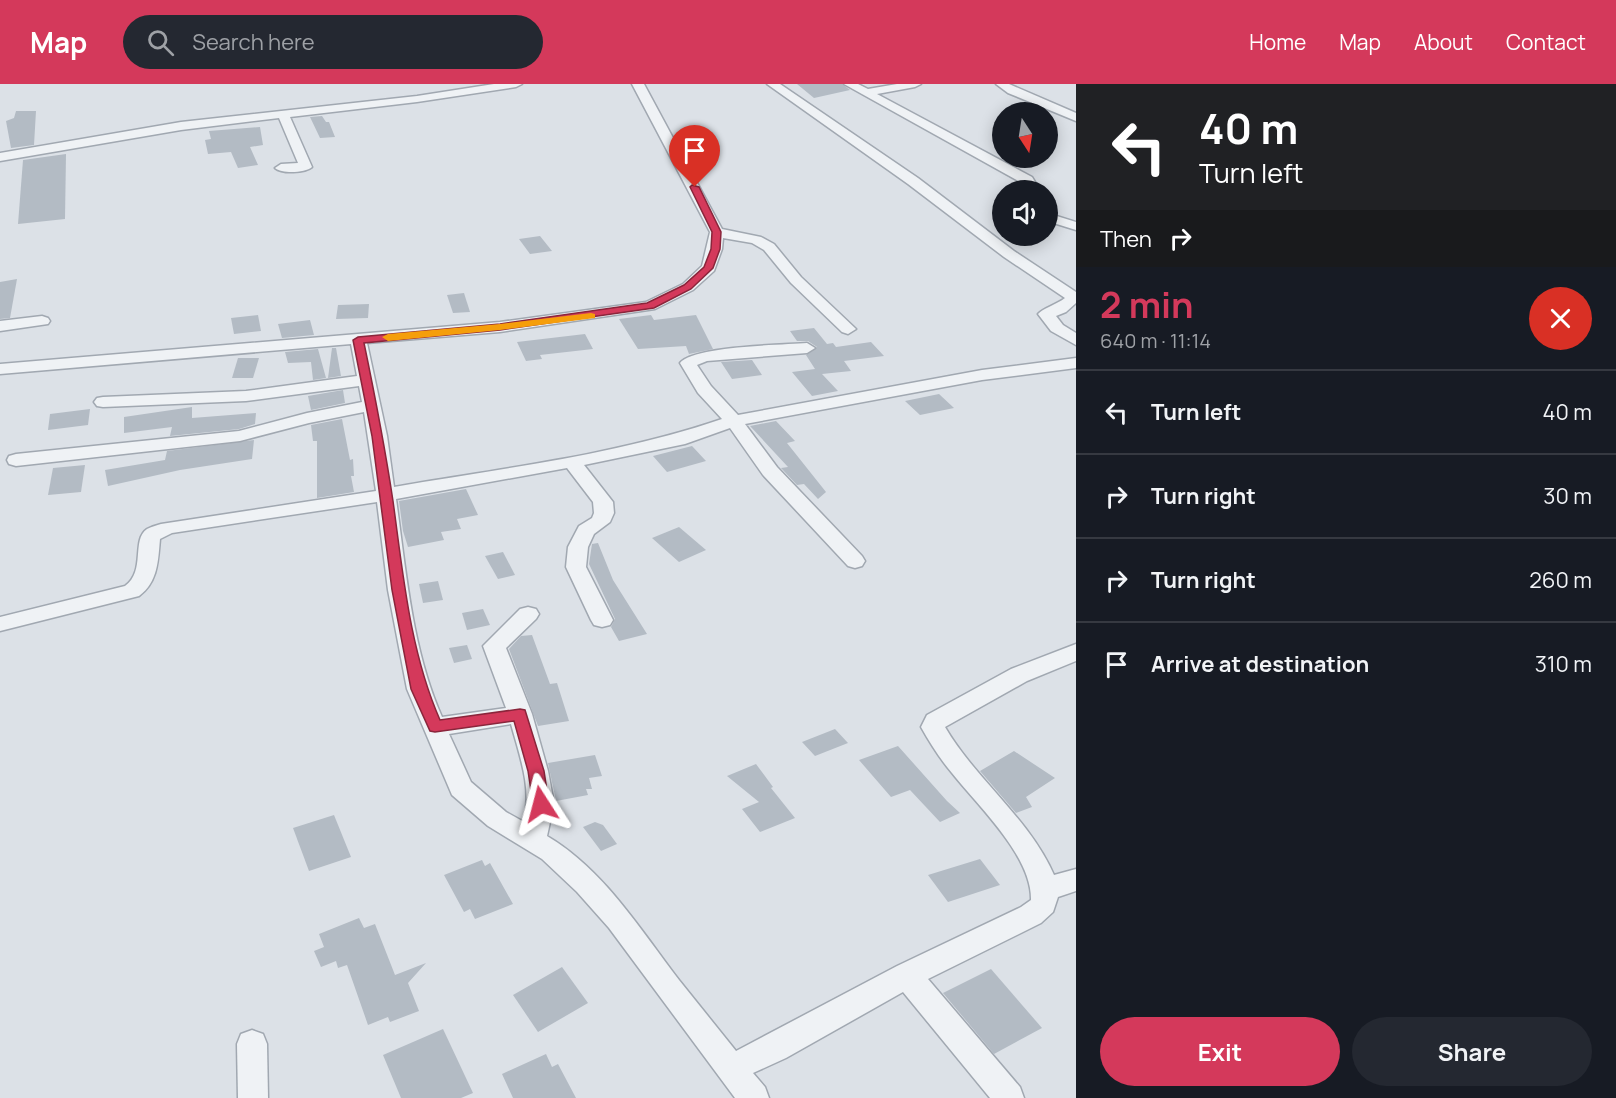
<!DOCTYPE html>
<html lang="en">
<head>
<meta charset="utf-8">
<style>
  :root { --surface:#171b24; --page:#242831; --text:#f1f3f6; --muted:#9ea1a6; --line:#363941; --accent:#d4395b }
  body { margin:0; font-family:Manrope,sans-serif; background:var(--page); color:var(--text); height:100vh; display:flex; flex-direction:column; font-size:22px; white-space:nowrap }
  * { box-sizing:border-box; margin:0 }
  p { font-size:20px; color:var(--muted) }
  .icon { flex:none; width:33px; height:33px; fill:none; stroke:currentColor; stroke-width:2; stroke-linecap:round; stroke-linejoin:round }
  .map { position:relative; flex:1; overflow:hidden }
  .details { display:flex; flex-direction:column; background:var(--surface); width:540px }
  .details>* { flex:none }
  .top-card { background:#202124; color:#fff; overflow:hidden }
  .needle { width:39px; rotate:168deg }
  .tools { position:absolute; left:992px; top:18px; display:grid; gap:12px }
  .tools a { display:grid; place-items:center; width:66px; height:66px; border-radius:50%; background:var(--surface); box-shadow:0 3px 15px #0003; font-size:30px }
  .pin { position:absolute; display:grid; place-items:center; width:51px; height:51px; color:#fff; margin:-62px -26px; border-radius:50% 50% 50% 0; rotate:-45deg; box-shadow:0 0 6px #0007 }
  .pin .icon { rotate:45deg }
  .me { position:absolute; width:66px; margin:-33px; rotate:351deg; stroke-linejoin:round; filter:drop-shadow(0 0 4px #0008) }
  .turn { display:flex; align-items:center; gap:21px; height:126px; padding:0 24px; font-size:27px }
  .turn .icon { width:78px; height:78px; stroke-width:2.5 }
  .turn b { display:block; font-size:42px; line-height:51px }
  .then { display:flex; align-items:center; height:57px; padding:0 24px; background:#0003; gap:12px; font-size:22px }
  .round { display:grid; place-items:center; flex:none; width:63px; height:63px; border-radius:32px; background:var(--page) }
  .overview { display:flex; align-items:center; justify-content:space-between; height:102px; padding:0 24px }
  h1 { font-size:36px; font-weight:700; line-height:45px; color:var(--accent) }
  .cta { display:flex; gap:12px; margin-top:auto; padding:12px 24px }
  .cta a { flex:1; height:69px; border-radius:36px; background:var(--accent); color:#fff; font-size:24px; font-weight:700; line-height:69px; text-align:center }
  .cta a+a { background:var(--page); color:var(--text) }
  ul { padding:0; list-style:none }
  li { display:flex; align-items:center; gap:18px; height:84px; padding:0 24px; border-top:2px solid var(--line) }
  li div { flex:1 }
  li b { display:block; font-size:22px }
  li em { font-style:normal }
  header { display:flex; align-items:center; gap:36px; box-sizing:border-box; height:84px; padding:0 30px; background:var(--accent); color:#fff }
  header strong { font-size:28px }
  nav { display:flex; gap:33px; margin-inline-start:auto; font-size:21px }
  .search { width:420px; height:54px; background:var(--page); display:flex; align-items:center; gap:15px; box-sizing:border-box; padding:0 21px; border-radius:33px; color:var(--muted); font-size:22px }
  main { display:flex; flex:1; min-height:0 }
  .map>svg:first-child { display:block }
  .building { fill:#b3bbc4 }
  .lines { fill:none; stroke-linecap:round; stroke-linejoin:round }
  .street-casing { stroke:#a1a8b1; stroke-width:3 }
  .street { fill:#eff2f5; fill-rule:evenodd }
  .route { fill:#d4395b; stroke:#8a253b; stroke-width:1.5 }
  .slow { fill:#f59e0b }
</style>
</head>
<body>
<header>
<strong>Map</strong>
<div class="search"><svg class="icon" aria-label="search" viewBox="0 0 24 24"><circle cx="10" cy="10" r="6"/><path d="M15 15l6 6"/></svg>Search here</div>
<nav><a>Home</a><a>Map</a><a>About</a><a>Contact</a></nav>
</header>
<main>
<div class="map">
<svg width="1076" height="1014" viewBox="0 0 1076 1014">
  <rect width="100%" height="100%" fill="#dce1e7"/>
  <g class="building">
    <polygon points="797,0 842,0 850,6 814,14"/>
    <polygon points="16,27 36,27 34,61 11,64 6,37 14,34"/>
    <polygon points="322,32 326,38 329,38 335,53 320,54 310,33"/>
    <polygon points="260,43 263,61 250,63 258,81 238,84 231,68 208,70 205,56 211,55 209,47"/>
    <polygon points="66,70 65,135 18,140 23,76"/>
    <polygon points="540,152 552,167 530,170 519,155"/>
    <polygon points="17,195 10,234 0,235 0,198"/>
    <polygon points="464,209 470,228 453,229 447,211"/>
    <polygon points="369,220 368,234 336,235 338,221"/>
    <polygon points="258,231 261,247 234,250 231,234"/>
    <polygon points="651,231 654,236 696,231 713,265 689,270 686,262 638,265 619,235"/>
    <polygon points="310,236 314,251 282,254 278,240"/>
    <polygon points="814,244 827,260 833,259 836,263 871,258 884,272 844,277 851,287 822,290 838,307 812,312 792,288 815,285 806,271 817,263 808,257 797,257 790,247"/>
    <polygon points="585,250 593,265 540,271 542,275 526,277 517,258"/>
    <polygon points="332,264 336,264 341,292 328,294"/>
    <polygon points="318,265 326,294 313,296 311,278 288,279 285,268"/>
    <polygon points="238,274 259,274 253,294 232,294"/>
    <polygon points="752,276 762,291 732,295 721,278"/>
    <polygon points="343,306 345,319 311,326 308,312"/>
    <polygon points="939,310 954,324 920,331 905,317"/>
    <polygon points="192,323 192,334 256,329 255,340 239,345 170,352 172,343 124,349 124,333"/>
    <polygon points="90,325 88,341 48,346 50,330"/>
    <polygon points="342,335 350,376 353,375 354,392 351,392 354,408 317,414 317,357 313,357 311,341"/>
    <polygon points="776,337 795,357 787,359 826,408 818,415 804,400 797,401 781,384 788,383 750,342"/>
    <polygon points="254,356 252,375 180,386 108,402 105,386 165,376 167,367"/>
    <polygon points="692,362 706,377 667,388 653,372"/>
    <polygon points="85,381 81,408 48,411 53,384"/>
    <polygon points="466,405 478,431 457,435 461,445 441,448 444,456 408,463 403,447 399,417"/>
    <polygon points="679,443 706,466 679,478 652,454"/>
    <polygon points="598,459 613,496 647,550 619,557 611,543 615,535 589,480 592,460"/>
    <polygon points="503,468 515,491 498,495 485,472"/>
    <polygon points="438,497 443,516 423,519 419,500"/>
    <polygon points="483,525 490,541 467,546 462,529"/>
    <polygon points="532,551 550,600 557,599 569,637 538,642 509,565 521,552"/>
    <polygon points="467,561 472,575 454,579 449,564"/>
    <polygon points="835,645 848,659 815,672 802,658"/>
    <polygon points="898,662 947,717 960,729 940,738 910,706 891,713 859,676"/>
    <polygon points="1014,667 1055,694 1026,713 1032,723 1016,729 980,687"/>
    <polygon points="595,671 602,692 589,694 592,705 586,705 588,711 556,717 548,679"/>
    <polygon points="756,680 773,703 771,704 795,734 760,748 742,725 759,718 727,692"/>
    <polygon points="334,731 351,773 309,787 293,744"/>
    <polygon points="595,738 603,741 617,760 601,767 583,743"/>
    <polygon points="980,775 1000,801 948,818 928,791"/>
    <polygon points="482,776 485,782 490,779 513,820 475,835 470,825 464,828 444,791"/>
    <polygon points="359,834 364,844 375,840 395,891 426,879 408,899 419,927 390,938 388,933 368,941 347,881 338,884 336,877 321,883 314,867 324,863 319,850"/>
    <polygon points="562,883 588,919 538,948 513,911"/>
    <polygon points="991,885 1042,944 994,970 943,909"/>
    <polygon points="443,945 473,1009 461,1014 401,1014 383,971"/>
    <polygon points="546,970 552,983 558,980 576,1014 513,1014 502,990"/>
  </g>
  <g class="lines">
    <g class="street-casing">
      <g id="street">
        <path d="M 494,0 L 522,0 L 516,3 L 417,18 L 290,33 L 312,83 C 305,89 282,90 275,84 L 281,80 L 298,79 L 279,34 L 181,46 L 0,77 L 0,69 L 181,38 L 417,12 Z"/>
        <path d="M 632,0 L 644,0 L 722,145 L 761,153 L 774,160 L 801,193 L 856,245 L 848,250 L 842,248 L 791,199 L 764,166 L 752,159 L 723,154 L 722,165 L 714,187 L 693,206 L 655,225 L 500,248 L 367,259 L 387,352 L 394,403 C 504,384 617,371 722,335 L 698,309 L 680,279 C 693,262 782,261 807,259 L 815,264 L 807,269 L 707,277 L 697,281 L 711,302 L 738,331 L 982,286 L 1076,274 L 1076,284 L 982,296 L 745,340 L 777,383 L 862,472 L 865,477 L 862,482 L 855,484 L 848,482 L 763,391 L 730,344 L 685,360 L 584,381 L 613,418 L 614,429 L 610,438 L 594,450 L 588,463 L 586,483 L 613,536 L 610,541 L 602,543 L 594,541 L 591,536 L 566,483 L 568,463 L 579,442 L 592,434 L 594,429 L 593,418 L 567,384 L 396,415 C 406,487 412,566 442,633 L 506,624 L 483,562 L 520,525 L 528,523 L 536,525 L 539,530 L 536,535 L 506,564 L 532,630 L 548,687 L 554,720 L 547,752 C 603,785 640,845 679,896 C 698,920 717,943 736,967 L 897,882 L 1021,823 L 1031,816 C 1032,772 978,722 952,689 C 940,675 930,659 921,643 L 927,631 L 1011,585 L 1076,560 L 1076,577 L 1027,597 L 945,643 C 976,696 1029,734 1054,791 L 1076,785 L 1076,807 L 1058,813 L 1053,828 L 1041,839 L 928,895 L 1020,1003 L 1024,1014 L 990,1014 L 903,908 L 786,974 L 753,989 L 765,1003 L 769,1014 L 735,1014 L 609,844 L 577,808 L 542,775 L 488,742 L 452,711 L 407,605 L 388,506 L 377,418 L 172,449 L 160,455 C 158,477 158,498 139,512 L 0,547 L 0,533 L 125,502 C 146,487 131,456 147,445 C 151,443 157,441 161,440 L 376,407 L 364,328 L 309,339 L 240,357 L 16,382 L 9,380 L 7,376 L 9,372 L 16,370 L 239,347 L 307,329 L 362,318 L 359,302 L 246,317 L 103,323 L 97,322 L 94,318 L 97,314 L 103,313 L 246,307 L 357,292 L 351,260 L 0,290 L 0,280 L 500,238 L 646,218 L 683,200 L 702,182 L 710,148 ZM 511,640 C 520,673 532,704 524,738 L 506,728 L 471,698 L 449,650 Z"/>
        <path d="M 767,0 L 780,0 L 918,94 L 1014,167 L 1076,208 L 1076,219 L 1066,228 L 1056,232 L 1063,241 L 1076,249 L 1076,261 L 1051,247 L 1038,230 C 1043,224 1056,221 1065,214 L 1004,173 L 908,100 Z"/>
        <polygon points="844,0 858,0 868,5 897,0 921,0 915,3 877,10 1032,93 1037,101 1030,106 1016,106 1022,99"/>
        <polygon points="996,0 1009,0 1076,29 1076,37 1008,9"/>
        <polygon points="1047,129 1076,138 1076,146 1047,137"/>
        <polygon points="42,232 48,234 50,237 48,240 0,247 0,237"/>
        <polygon points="252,946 263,950 267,960 268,1014 238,1014 237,960 241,950"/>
      </g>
    </g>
    <use href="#street" class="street"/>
  </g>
  <path class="route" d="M 692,101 L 699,103 L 721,148 L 720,165 L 713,184 L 691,205 L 654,224 L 500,246 L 364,259 C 375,312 385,364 393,417 C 403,490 410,568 440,636 L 520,625 L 525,626 L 544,687 L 549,720 L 547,725 L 541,727 L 535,725 L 533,720 L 528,687 L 514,637 L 435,648 L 430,647 L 411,605 L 392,506 L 372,352 L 353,256 L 358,253 L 500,240 L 647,219 L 684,201 L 704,183 L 711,165 L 712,148 L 690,103 Z"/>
  <polygon class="slow" points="591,229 595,230 595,234 500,246 388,257 382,253 388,250 500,240"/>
</svg>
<div class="tools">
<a><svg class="needle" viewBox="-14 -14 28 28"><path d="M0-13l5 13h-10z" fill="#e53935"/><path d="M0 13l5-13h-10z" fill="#9ea1a6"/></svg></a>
<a><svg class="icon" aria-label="sound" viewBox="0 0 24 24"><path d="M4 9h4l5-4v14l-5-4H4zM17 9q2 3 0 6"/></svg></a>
</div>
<div class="pin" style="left:695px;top:103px;background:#d93025"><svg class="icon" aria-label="arrive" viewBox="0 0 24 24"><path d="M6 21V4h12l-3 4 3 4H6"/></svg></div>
<svg class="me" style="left:541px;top:720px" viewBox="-20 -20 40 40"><path d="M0-17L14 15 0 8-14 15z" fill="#d4395b" stroke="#fff" stroke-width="4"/></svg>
</div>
<section class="details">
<div class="top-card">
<div class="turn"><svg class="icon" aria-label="left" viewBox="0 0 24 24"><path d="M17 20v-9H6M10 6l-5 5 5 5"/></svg><div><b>40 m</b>Turn left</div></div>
<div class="then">Then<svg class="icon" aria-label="right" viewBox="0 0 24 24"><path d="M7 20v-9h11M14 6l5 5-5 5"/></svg></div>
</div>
<div class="overview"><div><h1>2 min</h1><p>640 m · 11:14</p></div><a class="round" style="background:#d93025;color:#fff"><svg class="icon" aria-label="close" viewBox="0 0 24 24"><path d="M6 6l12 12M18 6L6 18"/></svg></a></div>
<ul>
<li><svg class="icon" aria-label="left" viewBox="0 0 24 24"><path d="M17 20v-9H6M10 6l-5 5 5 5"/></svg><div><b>Turn left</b></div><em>40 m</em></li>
<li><svg class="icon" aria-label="right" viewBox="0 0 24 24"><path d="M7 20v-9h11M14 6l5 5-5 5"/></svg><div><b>Turn right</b></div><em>30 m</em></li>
<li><svg class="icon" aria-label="right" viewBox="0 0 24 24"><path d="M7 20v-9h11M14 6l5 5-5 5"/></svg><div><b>Turn right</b></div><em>260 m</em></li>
<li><svg class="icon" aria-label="arrive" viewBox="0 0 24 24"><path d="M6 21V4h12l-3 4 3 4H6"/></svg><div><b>Arrive at destination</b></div><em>310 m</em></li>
</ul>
<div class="cta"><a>Exit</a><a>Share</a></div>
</section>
</main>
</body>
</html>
